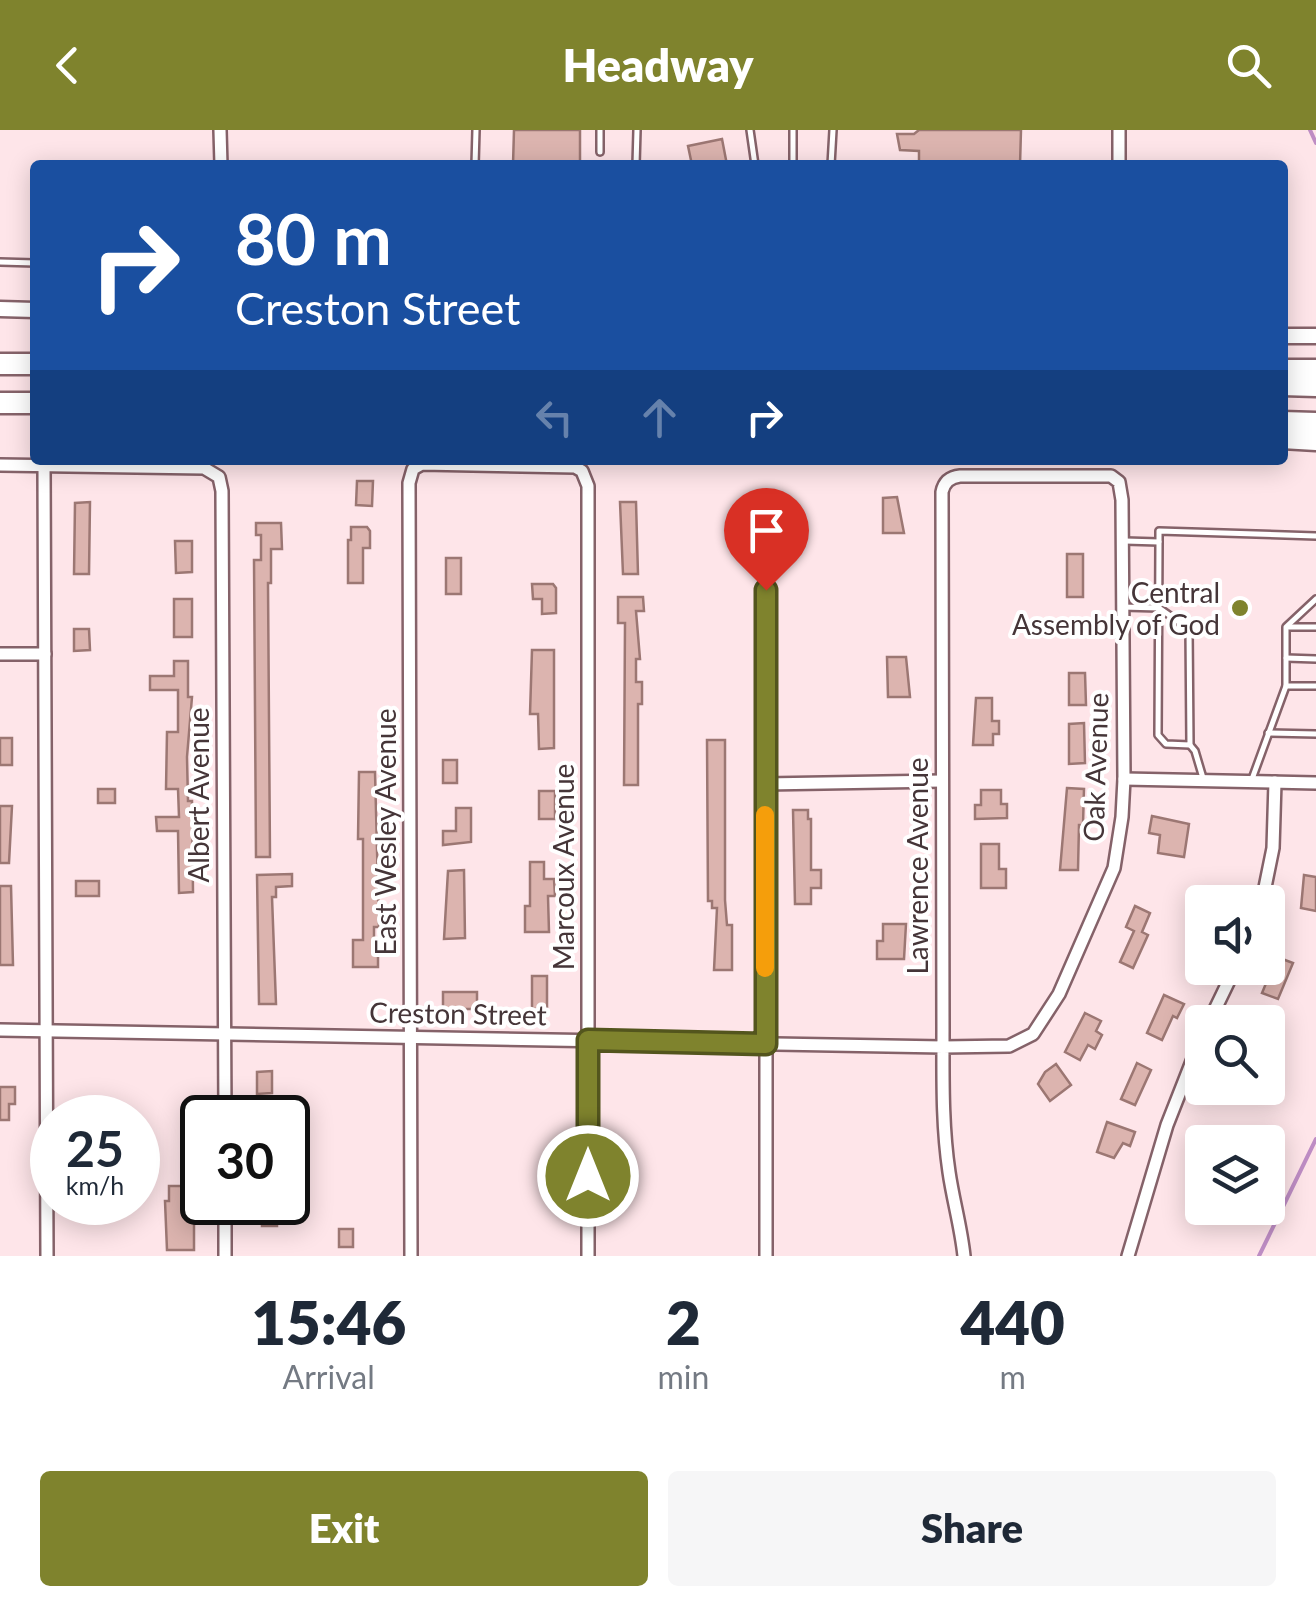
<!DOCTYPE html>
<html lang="en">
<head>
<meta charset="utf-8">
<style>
  :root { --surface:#fff; --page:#f6f6f7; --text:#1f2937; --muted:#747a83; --accent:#7f832d }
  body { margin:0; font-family:Lato,sans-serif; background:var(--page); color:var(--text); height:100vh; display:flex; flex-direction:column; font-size:38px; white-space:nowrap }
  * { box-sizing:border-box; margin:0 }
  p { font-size:32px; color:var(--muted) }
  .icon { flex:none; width:55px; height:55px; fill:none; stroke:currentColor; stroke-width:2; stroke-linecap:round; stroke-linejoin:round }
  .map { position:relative; height:1126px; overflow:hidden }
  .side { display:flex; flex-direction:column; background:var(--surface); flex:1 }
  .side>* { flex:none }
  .guide { position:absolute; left:30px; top:30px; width:1258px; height:305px; border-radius:10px; box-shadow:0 5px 25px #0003; background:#1a4fa0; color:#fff; overflow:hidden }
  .fabs { position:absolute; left:1185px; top:755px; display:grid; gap:20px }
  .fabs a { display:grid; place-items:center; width:100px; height:100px; border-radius:10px; background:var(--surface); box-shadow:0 5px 25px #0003; font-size:50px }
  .speed { position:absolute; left:30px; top:965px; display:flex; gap:20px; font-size:50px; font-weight:700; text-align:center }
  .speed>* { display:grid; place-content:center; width:130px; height:130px; border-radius:50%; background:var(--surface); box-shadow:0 5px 25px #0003; line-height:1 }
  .speed small { font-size:25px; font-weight:400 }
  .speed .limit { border:5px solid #111; border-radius:15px; background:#fff; color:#111 }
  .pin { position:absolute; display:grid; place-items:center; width:85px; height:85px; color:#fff; margin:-102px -42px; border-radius:50% 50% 50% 0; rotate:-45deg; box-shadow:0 0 10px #0007 }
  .pin .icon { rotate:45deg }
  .me { position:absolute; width:110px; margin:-55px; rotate:0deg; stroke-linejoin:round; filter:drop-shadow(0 0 8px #0008) }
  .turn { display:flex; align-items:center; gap:35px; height:210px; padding:0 40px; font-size:45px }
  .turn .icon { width:130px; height:130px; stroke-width:2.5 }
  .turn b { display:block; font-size:70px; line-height:85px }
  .lanes { display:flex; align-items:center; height:95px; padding:0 40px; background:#0003; justify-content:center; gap:50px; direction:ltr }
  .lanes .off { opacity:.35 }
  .eta { display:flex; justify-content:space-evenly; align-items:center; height:170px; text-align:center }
  .eta b { font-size:60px; font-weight:800; line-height:70px }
  .action { display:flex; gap:20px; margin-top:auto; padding:20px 40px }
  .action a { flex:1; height:115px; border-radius:10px; background:var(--accent); color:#fff; font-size:40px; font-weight:800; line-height:115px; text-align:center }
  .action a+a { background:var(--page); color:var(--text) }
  header { display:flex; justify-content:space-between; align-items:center; height:130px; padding:0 40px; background:var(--accent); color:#fff; font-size:45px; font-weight:800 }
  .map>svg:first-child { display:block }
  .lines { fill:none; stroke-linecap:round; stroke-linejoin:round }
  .stream { stroke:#be8dc4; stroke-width:4 }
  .building { fill:#dcb4af; stroke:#9c7773; stroke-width:2.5 }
  .service-casing { stroke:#856269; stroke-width:10 }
  .minor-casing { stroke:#856269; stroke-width:16 }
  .tertiary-casing { stroke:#856269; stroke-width:19 }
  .motorway-casing { stroke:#856269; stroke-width:25 }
  .service { stroke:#fff; stroke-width:5 }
  .minor { stroke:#fff; stroke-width:11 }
  .tertiary { stroke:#fff; stroke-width:14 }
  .motorway { stroke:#fff; stroke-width:20 }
  .route-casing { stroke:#53551d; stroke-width:25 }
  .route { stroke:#7f832d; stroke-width:18 }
  .slow { stroke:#f59e0b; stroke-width:18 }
  .poi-dot { fill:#7f832d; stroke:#fff; stroke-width:4 }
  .labels { text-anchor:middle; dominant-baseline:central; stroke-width:8; stroke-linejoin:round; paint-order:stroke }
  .poi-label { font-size:28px; fill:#453538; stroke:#fff; text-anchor:end }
  .street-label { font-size:28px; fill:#453538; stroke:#fff }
</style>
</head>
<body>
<header><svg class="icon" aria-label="back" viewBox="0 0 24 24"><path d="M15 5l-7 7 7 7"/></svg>Headway<svg class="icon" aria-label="search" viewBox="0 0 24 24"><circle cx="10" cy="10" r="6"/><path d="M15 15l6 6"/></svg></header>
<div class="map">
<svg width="1316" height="1126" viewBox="0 0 1316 1126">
  <rect width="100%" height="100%" fill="#fee5e9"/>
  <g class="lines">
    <g class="stream">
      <polyline points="1310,0 1316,13"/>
      <polyline points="1259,1126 1316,1009"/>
    </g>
  </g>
  <g class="building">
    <polygon points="514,0 580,0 580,35 513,35"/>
    <polygon points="919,0 1021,0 1020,35 919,35 919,21 900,20 897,4 914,4"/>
    <polygon points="722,9 727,35 692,35 688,16"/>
    <polygon points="357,351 373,351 372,376 356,375"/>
    <polygon points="897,367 904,403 883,403 883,368"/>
    <polygon points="90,372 89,444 74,444 75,373"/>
    <polygon points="620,372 636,372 638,444 623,444"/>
    <polygon points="256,393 281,393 282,419 271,419 271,453 268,453 270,727 256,727 254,430 261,430 261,405 256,405"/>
    <polygon points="351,397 367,397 370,401 370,418 363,418 363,453 348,453 348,410 351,410"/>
    <polygon points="175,411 192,411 192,442 176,443"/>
    <rect x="1067" y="424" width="16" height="43"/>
    <rect x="446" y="428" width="15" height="36"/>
    <polygon points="532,454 553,454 556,458 556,483 542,484 542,469 533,469"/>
    <polygon points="618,467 643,467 644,481 636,481 640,529 636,529 636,552 642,552 642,574 638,574 638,655 624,655 625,493 618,493"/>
    <rect x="174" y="469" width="18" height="38"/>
    <polygon points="74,499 89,499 90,520 74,521"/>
    <polygon points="532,520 554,520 554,618 539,619 538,584 530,584"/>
    <polygon points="887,527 906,527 910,567 888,567"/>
    <polygon points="174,531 188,531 188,567 192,567 187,627 188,671 192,671 193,762 179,763 178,701 157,701 156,687 179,687 178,659 166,659 167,602 178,602 178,560 150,560 150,546 174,546"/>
    <polygon points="1069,543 1085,543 1086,575 1069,575"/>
    <polygon points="976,568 992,568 992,591 999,591 999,604 993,604 993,615 973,615"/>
    <polygon points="1084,593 1085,633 1069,634 1069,594"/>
    <rect x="0" y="608" width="12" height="27"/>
    <polygon points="707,610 725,610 725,770 727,795 732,795 732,840 714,840 717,778 712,778 712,771 708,771"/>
    <rect x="443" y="630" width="14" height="23"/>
    <polygon points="359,642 375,642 379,797 374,797 374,825 378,825 378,837 353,837 353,810 363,810 363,709 358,709"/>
    <polygon points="1067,658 1084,659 1083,695 1079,695 1078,740 1060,740"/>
    <rect x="98" y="659" width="17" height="14"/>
    <polygon points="981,660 1001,660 1001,674 1007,674 1007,688 975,689 975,675 981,675"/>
    <rect x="539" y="661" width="16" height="28"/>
    <polygon points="0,676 12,676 9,733 0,733"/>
    <polygon points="456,678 471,678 471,712 443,715 443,701 456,701"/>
    <polygon points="793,680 808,680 808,689 811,689 811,740 821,740 821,758 811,758 811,774 795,774"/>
    <polygon points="1152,686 1189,694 1184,727 1158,723 1160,705 1149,703"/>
    <polygon points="981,714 999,714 999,739 1006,739 1006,758 981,758"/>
    <polygon points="530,732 544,732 544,749 554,749 555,766 548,766 549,802 525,802 525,776 530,776"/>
    <polygon points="464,740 465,808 444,809 448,741"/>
    <polygon points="292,744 292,756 276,757 276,767 272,767 276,874 259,874 257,745"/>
    <polygon points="1304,745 1316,747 1316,781 1301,778"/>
    <rect x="76" y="751" width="23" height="15"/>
    <polygon points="0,756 11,756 13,835 0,835"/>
    <polygon points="1135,776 1150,783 1142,802 1148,805 1133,838 1120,832 1134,801 1126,797"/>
    <polygon points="883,794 906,794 904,829 877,829 877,811 883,811"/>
    <polygon points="1277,827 1293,833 1278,869 1262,863"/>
    <rect x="532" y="846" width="15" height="33"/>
    <rect x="443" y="862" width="34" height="17"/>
    <polygon points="1164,865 1184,874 1177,888 1173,886 1162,910 1147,903"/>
    <polygon points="1085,883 1101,891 1096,901 1102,905 1095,919 1088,915 1080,930 1065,922"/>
    <polygon points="1137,933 1151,940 1135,975 1121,969"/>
    <polygon points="1056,934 1071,955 1050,971 1038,954 1045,942"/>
    <polygon points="272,941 272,963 257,964 257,942"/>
    <polygon points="0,957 15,957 15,974 9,974 9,990 0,990"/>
    <polygon points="1107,992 1135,1002 1130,1016 1123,1013 1114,1028 1097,1022"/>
    <polygon points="1204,999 1223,1005 1220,1012 1200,1012"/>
    <polygon points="1191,1018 1202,1021 1202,1037 1187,1032"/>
    <polygon points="169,1056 184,1056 185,1071 194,1071 194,1120 167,1120 165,1071 169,1071"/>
    <rect x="262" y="1074" width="15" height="22"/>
    <rect x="339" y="1099" width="14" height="18"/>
  </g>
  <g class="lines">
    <g class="service-casing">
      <g id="service">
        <polyline points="600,0 600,22"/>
        <polyline points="750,0 755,35"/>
        <polyline points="475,35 476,0"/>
        <polyline points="636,35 637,0"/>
        <polyline points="793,35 793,0"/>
        <polyline points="831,35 833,0"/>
        <polyline points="0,132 35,133"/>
        <polyline points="1125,411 1159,412"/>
        <polyline points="1122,477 1159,478 1189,499 1190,615 1166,614 1158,605 1159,412 1159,401 1316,406"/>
        <polyline points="1289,497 1316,497"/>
        <polyline points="1286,528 1316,529"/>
        <polyline points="1286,556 1316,556"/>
        <polyline points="1268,603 1316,604"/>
        <polyline points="1190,615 1195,621 1203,648"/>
        <polyline points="1252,649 1286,556 1286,497 1316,469"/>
      </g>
    </g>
    <g class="minor-casing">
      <g id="minor">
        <polyline points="220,0 221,35"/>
        <polyline points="1119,0 1119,35"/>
        <polyline points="0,335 204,338 219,347 222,361 225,988"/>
        <polyline points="44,335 47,1126"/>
        <polyline points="0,524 45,524"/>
        <polyline points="1124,649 1316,653"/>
        <polyline points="765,654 942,651"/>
        <polyline points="1262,772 1273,718 1275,652"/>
        <polyline points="1209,892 1235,838"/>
        <path d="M 0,900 L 943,917 L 1009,916 L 1033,904 L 1059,864 L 1114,738 L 1122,687 L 1124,649 L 1122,370 L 1119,352 L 1111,346 L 960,346 C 950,347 944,352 942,362 L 943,901 C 943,948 942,995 949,1042 C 953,1070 961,1097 964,1126"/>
        <polyline points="225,1072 225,1126"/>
        <polyline points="411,1126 409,353 413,339 422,334 575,337 582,341 588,356 588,1126"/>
        <polyline points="766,1126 766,460"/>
        <polyline points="1128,1126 1167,995 1202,906"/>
      </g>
    </g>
    <g class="tertiary-casing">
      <g id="tertiary">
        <polyline points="0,179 35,180"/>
        <polyline points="1282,206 1316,206"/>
      </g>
    </g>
    <g class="motorway-casing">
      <g id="motorway">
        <polyline points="0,234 35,234"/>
        <polyline points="1282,240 1316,240"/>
        <polyline points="1282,255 1316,256"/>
        <polyline points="0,273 35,273"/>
        <polyline points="1282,292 1316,293"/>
        <polyline points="1282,308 1316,310"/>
      </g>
    </g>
    <use href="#service" class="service"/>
    <use href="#minor" class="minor"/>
    <use href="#tertiary" class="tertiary"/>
    <use href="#motorway" class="motorway"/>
  </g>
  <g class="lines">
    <g class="route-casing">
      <polyline id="route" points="588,1046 588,910 766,914 766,460"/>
    </g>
    <use href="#route" class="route"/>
    <polyline class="slow" points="765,685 765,838"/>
  </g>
  <circle class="poi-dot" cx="1240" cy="478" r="10"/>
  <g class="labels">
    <g class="poi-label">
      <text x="1220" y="462">Central<tspan x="1220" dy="32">Assembly of God</tspan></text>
    </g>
    <g class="street-label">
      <text transform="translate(1095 637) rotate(-88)">Oak Avenue</text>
      <text transform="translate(198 665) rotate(-90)">Albert Avenue</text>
      <text transform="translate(385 702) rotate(-90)">East Wesley Avenue</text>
      <text transform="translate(917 736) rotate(-90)">Lawrence Avenue</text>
      <text transform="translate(563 737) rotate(-90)">Marcoux Avenue</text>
      <text transform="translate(458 883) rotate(1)">Creston Street</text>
    </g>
  </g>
</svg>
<div class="fabs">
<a><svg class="icon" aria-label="sound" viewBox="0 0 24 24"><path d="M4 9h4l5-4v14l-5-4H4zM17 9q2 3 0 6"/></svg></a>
<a><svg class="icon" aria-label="search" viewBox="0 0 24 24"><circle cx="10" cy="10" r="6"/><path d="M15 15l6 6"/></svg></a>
<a><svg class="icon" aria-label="layers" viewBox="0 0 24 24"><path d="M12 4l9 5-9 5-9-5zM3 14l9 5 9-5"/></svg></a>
</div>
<div class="speed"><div>25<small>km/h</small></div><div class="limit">30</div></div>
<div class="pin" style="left:766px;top:460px;background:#d93025"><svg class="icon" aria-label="arrive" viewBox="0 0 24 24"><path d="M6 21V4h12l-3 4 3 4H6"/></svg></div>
<svg class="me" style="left:588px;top:1046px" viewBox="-20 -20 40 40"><circle r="17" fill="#7f832d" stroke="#fff" stroke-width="3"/><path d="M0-11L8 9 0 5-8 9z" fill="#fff"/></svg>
<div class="guide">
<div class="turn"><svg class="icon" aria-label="right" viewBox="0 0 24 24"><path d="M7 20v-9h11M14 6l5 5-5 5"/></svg><div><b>80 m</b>Creston Street</div></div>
<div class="lanes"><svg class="icon off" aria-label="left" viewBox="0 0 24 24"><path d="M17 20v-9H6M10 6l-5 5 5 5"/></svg><svg class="icon off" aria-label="ahead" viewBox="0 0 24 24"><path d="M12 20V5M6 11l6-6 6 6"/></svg><svg class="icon" aria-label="right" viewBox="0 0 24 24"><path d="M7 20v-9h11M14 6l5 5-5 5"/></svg></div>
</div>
</div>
<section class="side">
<div class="eta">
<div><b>15:46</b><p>Arrival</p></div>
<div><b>2</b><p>min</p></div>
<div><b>440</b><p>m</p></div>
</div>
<div class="action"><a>Exit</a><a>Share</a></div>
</section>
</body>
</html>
